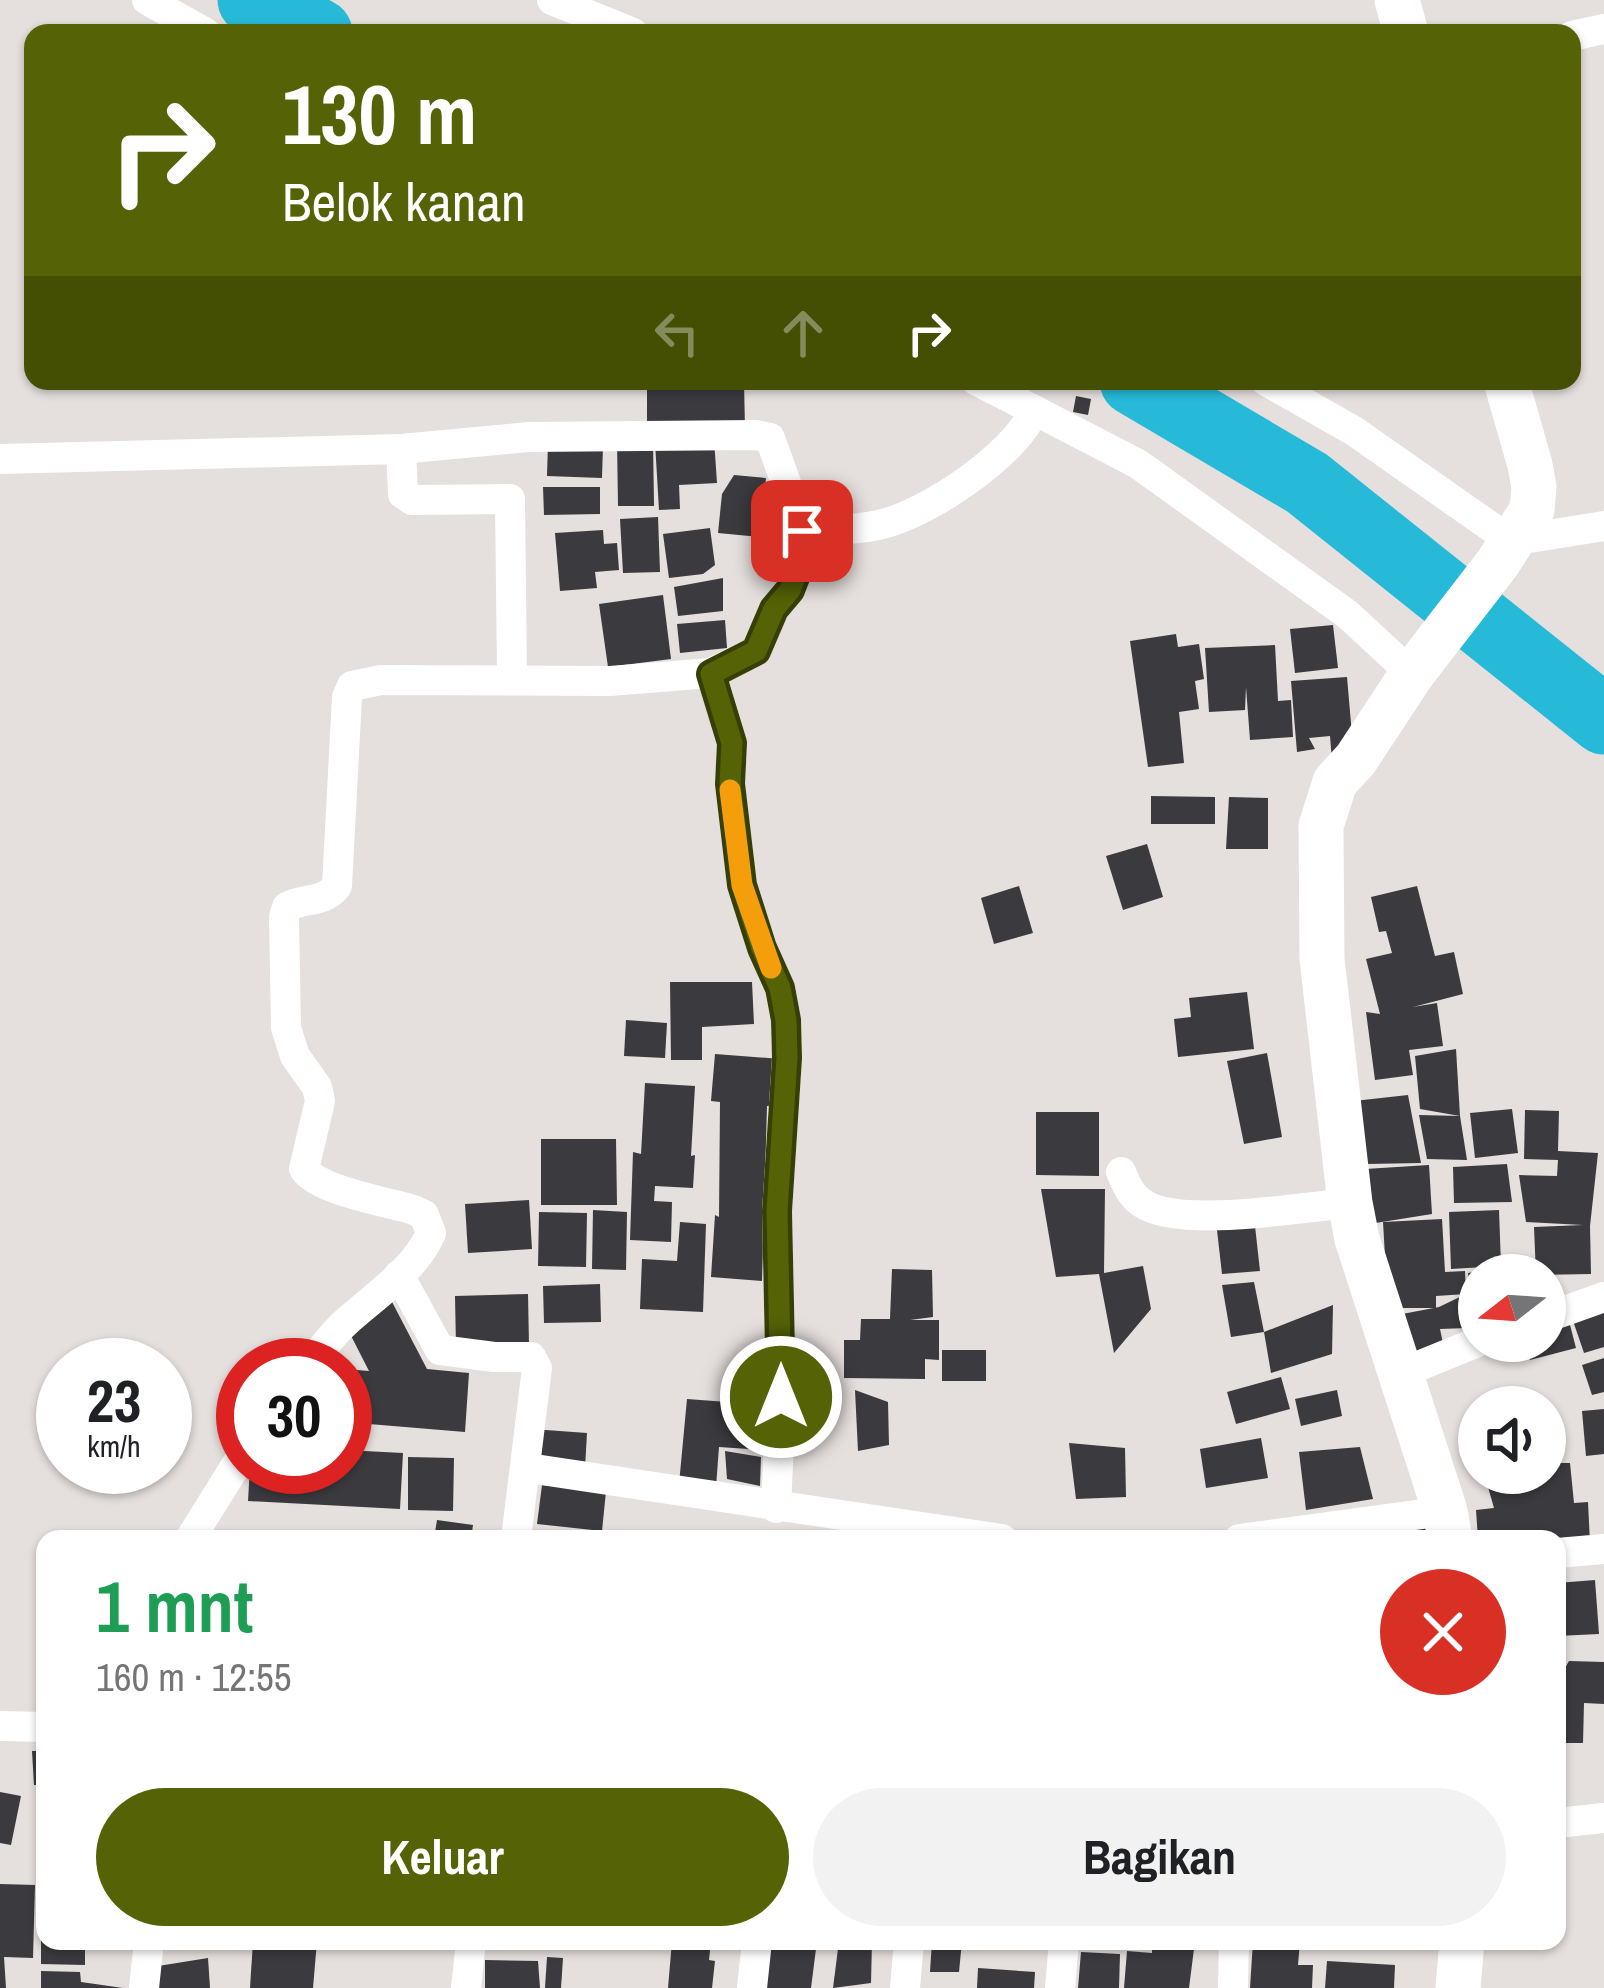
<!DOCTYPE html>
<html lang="id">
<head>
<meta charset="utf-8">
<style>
  :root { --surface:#fff; --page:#f2f2f2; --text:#202124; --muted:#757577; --accent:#556306 }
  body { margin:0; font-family:"Archivo Narrow",sans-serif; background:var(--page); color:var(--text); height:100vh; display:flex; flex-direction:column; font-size:45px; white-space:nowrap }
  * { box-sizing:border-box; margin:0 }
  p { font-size:39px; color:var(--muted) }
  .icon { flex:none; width:66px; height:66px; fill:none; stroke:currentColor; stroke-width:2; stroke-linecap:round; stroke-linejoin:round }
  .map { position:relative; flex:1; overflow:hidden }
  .side { position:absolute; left:36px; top:1530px; width:1530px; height:420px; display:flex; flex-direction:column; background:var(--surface); border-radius:24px; box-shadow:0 3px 9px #0004 }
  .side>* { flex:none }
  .top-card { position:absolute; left:24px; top:24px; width:1557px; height:366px; border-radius:24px; box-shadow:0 3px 9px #0004; background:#556306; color:#fff; overflow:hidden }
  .needle { width:78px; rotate:253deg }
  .buttons { position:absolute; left:1458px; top:1254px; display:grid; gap:24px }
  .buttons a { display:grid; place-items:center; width:108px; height:108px; border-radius:50%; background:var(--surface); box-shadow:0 3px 9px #0004; font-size:60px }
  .speed { position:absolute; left:36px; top:1338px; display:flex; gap:24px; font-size:60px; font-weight:700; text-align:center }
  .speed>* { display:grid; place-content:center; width:156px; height:156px; border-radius:50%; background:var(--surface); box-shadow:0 3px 9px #0004; line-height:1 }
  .speed small { font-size:30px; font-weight:400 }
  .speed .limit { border:18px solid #d22; background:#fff; color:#111 }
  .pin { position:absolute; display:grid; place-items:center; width:102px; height:102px; color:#fff; margin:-51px; border-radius:24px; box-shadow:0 6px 18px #0006 }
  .me { position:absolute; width:132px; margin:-66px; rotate:0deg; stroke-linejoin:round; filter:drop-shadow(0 0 9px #0008) }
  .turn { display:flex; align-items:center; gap:42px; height:252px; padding:0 60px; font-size:54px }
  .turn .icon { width:156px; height:156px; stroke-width:2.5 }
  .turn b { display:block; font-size:84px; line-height:102px }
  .lanes { display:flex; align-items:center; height:114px; padding:0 60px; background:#0003; justify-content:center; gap:60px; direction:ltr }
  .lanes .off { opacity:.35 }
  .round { display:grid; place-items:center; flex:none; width:126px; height:126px; border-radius:63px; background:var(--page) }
  .headline { display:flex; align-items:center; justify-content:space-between; height:204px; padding:0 60px }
  h1 { font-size:72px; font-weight:700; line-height:90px; color:#1e9e55 }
  .button { display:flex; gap:24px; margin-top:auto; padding:24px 60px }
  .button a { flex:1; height:138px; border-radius:72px; background:var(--accent); color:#fff; font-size:48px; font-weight:700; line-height:138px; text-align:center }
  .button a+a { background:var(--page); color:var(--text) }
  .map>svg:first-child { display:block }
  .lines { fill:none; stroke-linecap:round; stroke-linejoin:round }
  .river { stroke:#26bad8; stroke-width:69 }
  .building { fill:#3b3a3e }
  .street { stroke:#fff; stroke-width:30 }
  .secondary { stroke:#fff; stroke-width:45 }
  .route-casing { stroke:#374004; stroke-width:30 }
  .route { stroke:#556306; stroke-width:21 }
  .slow { stroke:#f59e0b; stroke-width:21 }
</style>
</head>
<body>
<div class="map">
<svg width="1604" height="1988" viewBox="0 0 1604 1988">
  <rect width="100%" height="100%" fill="#e5dfdd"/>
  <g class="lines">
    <g class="river">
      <polyline points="252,0 318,33"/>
      <polyline points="1134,381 1307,483 1604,720"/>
    </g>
  </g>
  <g class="building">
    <polygon points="647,381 685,381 685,388 706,388 705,381 744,381 745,429 647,429"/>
    <polygon points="1076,396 1091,399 1088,415 1073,412"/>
    <polygon points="714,439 717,483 679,485 680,509 659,510 655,442"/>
    <polygon points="653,441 654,506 618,506 617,442"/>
    <polygon points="548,443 603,445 602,478 547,476"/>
    <polygon points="734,475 766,478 760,537 718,533 722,494"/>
    <polygon points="543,487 600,487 600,514 544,515"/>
    <polygon points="658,517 660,572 623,573 620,519"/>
    <polygon points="710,528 715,565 703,574 669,578 663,534"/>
    <polygon points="603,530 604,544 617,543 619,570 595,572 597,588 560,591 555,533"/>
    <polygon points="723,578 723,611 678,616 674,587"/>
    <polygon points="663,595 671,659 608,667 599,604"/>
    <polygon points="725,620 727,648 680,653 677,624"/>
    <polygon points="1333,625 1338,668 1295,673 1290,629"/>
    <polygon points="1176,634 1178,647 1199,644 1204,679 1195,681 1199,709 1179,712 1184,763 1148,767 1130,641"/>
    <polygon points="1275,645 1278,701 1291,700 1293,737 1250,740 1246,687 1245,710 1209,712 1205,648"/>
    <polygon points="1347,677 1354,758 1332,761 1330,736 1309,738 1315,749 1297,752 1291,681"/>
    <polygon points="1151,796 1215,797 1215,824 1151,824"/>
    <polygon points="1229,797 1268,798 1268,849 1226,849"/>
    <polygon points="1147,844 1163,897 1123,910 1106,856"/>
    <polygon points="1019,886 1033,933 994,944 981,898"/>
    <polygon points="1417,886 1435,956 1454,952 1463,994 1413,1007 1437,1003 1443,1046 1409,1050 1413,1075 1375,1080 1366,1012 1380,1014 1366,959 1392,953 1386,931 1379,932 1371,897"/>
    <polygon points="670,982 752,982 754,1024 702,1027 702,1060 671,1060"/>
    <polygon points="1247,992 1254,1049 1178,1057 1174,1019 1191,1017 1189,998"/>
    <polygon points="626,1020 667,1023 665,1058 624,1056"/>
    <polygon points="1456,1049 1460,1116 1420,1109 1415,1056"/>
    <polygon points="1267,1053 1282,1137 1244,1144 1227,1061"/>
    <polygon points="715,1054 781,1059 778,1107 767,1106 762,1281 711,1277 715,1215 719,1217 720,1102 711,1101"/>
    <polygon points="645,1083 695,1086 691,1156 695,1155 693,1188 655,1186 654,1201 672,1202 671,1242 630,1240 633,1152 641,1154"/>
    <polygon points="1408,1095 1421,1163 1367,1164 1354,1101"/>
    <polygon points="1512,1109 1518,1153 1475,1158 1470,1113"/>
    <polygon points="1525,1110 1559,1111 1558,1151 1598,1153 1590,1226 1591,1274 1536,1275 1534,1227 1583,1225 1526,1222 1519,1175 1557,1176 1558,1160 1524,1159"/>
    <polygon points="1036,1112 1099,1112 1099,1176 1036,1175"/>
    <polygon points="1419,1115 1460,1116 1467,1160 1427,1159"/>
    <polygon points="541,1139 616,1139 617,1205 541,1205"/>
    <polygon points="1507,1164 1512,1202 1454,1203 1453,1167"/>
    <polygon points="1429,1165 1432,1214 1363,1225 1365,1169"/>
    <polygon points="1041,1189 1105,1189 1104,1273 1143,1266 1151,1309 1114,1353 1099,1274 1056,1277"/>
    <polygon points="529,1200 532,1249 468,1253 465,1204"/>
    <polygon points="593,1210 627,1212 626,1270 592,1269"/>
    <polygon points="1499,1210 1501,1266 1451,1269 1449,1212"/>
    <polygon points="539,1212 587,1213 586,1267 538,1266"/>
    <polygon points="1442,1219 1445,1272 1465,1271 1466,1294 1436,1296 1436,1308 1388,1308 1383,1222"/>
    <polygon points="680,1222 706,1224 703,1312 640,1309 642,1259 677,1261"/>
    <polygon points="1255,1226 1260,1271 1222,1274 1217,1230"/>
    <polygon points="1524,1265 1525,1275 1479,1275 1476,1333 1468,1273"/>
    <polygon points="892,1269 932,1270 933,1317 910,1320 939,1320 939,1360 925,1359 925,1379 844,1378 844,1340 860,1340 861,1319 890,1319"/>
    <polygon points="1254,1282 1264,1332 1231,1337 1222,1285"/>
    <polygon points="600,1284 601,1322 544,1323 543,1286"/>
    <polygon points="528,1294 529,1345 456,1347 455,1296"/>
    <polygon points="1466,1294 1468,1328 1440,1329 1445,1353 1407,1361 1397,1315 1439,1307"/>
    <polygon points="391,1300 427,1369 469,1373 465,1432 345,1422 345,1369 369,1371 345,1324"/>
    <polygon points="1604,1301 1604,1347 1584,1353 1570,1312"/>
    <polygon points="1333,1305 1332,1354 1271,1373 1264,1332"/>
    <polygon points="1568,1317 1576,1348 1530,1360 1525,1341 1545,1341 1545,1323"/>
    <rect x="942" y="1350" width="44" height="31"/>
    <polygon points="1604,1358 1604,1392 1592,1395 1582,1365"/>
    <polygon points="1281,1377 1290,1409 1236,1424 1227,1392"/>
    <polygon points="855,1390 888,1402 889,1445 858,1451"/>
    <polygon points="1337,1390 1342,1416 1301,1426 1295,1399"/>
    <polygon points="687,1399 766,1405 763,1450 719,1447 716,1487 679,1484"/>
    <polygon points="1604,1409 1604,1454 1586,1456 1582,1411"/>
    <polygon points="532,1429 587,1433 585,1468 530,1463"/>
    <polygon points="1261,1438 1268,1478 1206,1488 1200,1449"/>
    <polygon points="1069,1443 1125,1448 1126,1497 1076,1499"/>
    <polygon points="1360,1447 1373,1499 1306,1510 1299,1452"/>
    <polygon points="345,1450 403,1453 400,1509 248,1501 250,1467 345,1467"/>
    <polygon points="725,1451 761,1457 760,1486 727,1479"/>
    <polygon points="408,1457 454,1458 453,1511 408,1510"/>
    <polygon points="1545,1463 1570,1463 1574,1503 1588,1502 1590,1543 1478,1539 1476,1510 1494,1508 1484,1473 1545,1473"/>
    <polygon points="542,1485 606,1491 602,1531 537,1524"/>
    <polygon points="437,1520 473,1525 471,1539 434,1539"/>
    <polygon points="1425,1523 1439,1539 1345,1539"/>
    <polygon points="277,1531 325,1536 325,1539 276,1539"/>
    <polygon points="1595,1580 1599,1634 1557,1636 1557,1583"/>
    <polygon points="1569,1661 1604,1662 1604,1704 1584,1703 1583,1743 1557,1743 1557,1682"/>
    <polygon points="32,1751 45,1751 45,1785 34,1785"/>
    <polygon points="0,1792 21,1796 11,1845 0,1843"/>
    <polygon points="0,1884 35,1885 33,1958 4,1957 6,1988 0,1988"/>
    <polygon points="41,1907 45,1907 45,1941 85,1941 85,1965 41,1964"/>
    <polygon points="253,1941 317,1941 313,1988 250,1988"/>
    <polygon points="672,1941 711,1941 709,1960 715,1961 712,1988 668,1988"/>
    <polygon points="769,1941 817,1941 811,1988 764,1988"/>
    <polygon points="839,1941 872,1941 871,1983 833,1988"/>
    <polygon points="932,1941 962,1941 959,1972 930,1972"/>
    <polygon points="976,1941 1023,1941 1023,1948 976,1944"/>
    <polygon points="1152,1941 1195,1941 1189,1988 1124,1988 1127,1951 1152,1953"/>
    <polygon points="1253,1941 1300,1941 1298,1965 1313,1965 1312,1988 1250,1988"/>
    <polygon points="1081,1952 1120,1954 1119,1988 1078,1988"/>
    <polygon points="547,1957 563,1958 561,1988 545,1988"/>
    <polygon points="208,1958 210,1988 152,1988 152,1967"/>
    <polygon points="485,1960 538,1961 540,1988 485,1988"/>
    <polygon points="1327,1961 1395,1965 1394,1988 1325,1988"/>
    <polygon points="978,1968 1035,1972 1034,1988 977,1988"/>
    <polygon points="41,1971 80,1972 81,1982 123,1988 41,1988"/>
  </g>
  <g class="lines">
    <g class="street">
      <polyline points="147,0 206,33"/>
      <polyline points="552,0 633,33"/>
      <polyline points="1572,36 1604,29"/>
      <polyline points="977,381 1034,410"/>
      <polyline points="1266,381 1354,431 1511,541 1604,526"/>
      <path d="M 401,449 L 529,437 L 756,435 L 770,438 L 803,531 C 827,529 854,531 878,525 C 925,516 1017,454 1034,410 L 1138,464 L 1347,614 L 1412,674"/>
      <polyline points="0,459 401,449 403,494 412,500 510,499 512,678"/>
      <polyline points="711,673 732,743 730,784 742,885 762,948 780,988 786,1020 787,1058 777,1211 781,1397 776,1508"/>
      <path d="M 1121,1172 C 1127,1185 1130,1195 1142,1203 C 1179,1229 1302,1207 1350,1203"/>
      <polyline points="399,1275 440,1350 494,1357 531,1357 537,1368 516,1539"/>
      <polyline points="1545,1318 1604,1297"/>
      <path d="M 308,1365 C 321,1351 332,1334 346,1322 C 376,1295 415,1270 431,1233 L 424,1215 L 414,1210 C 388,1202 319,1191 304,1169 L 320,1101 L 317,1087 L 295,1056 L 286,1028 L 284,917 L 287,907 C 304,897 323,904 337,886 L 347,697 L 352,686 L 381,680 L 610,681 L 711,673 L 756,651 L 774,609 L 790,590 L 797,572 L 803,531"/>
      <polyline points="1399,1374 1480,1341"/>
      <polyline points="528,1468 1002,1539"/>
      <polyline points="190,1539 243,1454"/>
      <polyline points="1239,1539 1445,1511"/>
      <polyline points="1557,1553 1604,1549"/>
      <polyline points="0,1726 45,1727"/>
      <polyline points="1557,1823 1604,1818"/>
      <polyline points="144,1988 149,1941"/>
      <polyline points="466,1988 471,1941"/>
      <polyline points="752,1988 757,1941"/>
      <polyline points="905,1988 909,1941"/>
      <polyline points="1060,1988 1064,1941"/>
      <polyline points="1233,1988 1234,1941"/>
    </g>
    <g class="secondary">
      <polyline points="1397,0 1406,33"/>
      <polyline points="1450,1539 1445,1511 1357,1239 1350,1203 1322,959 1321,826 1335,782 1356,759 1412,674 1497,564 1532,510 1534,487 1530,465 1506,381"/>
      <polyline points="1458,1988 1462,1941"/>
    </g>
  </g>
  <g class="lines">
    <g class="route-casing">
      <polyline id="route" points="781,1397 777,1211 787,1058 786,1020 780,988 762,948 742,885 730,784 732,743 711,674 756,651 774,609 790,590 797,572 802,531"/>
    </g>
    <use href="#route" class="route"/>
    <polyline class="slow" points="730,790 742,885 771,968"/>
  </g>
</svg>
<div class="buttons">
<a><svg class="needle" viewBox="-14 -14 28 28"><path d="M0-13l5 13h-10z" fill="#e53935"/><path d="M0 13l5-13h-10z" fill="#757577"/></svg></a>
<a><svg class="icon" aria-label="sound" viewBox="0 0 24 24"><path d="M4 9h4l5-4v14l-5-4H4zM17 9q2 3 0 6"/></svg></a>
</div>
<div class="speed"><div>23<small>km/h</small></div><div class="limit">30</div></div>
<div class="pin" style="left:802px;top:531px;background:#d93025"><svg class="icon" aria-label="arrive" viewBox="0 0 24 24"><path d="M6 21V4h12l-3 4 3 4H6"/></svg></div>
<svg class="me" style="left:781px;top:1397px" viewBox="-20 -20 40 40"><circle r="17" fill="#556306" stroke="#fff" stroke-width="3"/><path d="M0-11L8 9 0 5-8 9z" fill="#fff"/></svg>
<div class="top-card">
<div class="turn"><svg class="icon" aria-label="right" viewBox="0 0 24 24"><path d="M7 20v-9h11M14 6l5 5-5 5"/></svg><div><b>130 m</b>Belok kanan</div></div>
<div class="lanes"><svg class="icon off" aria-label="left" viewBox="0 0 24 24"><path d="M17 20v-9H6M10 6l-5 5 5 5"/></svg><svg class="icon off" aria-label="ahead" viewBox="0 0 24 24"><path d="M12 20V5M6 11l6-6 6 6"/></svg><svg class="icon" aria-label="right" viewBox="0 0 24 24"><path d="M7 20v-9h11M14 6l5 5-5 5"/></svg></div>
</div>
<section class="side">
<div class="headline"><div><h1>1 mnt</h1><p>160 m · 12:55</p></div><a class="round" style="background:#d93025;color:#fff"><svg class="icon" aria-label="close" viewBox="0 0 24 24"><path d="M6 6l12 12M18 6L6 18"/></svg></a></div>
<div class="button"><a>Keluar</a><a>Bagikan</a></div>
</section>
</div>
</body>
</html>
